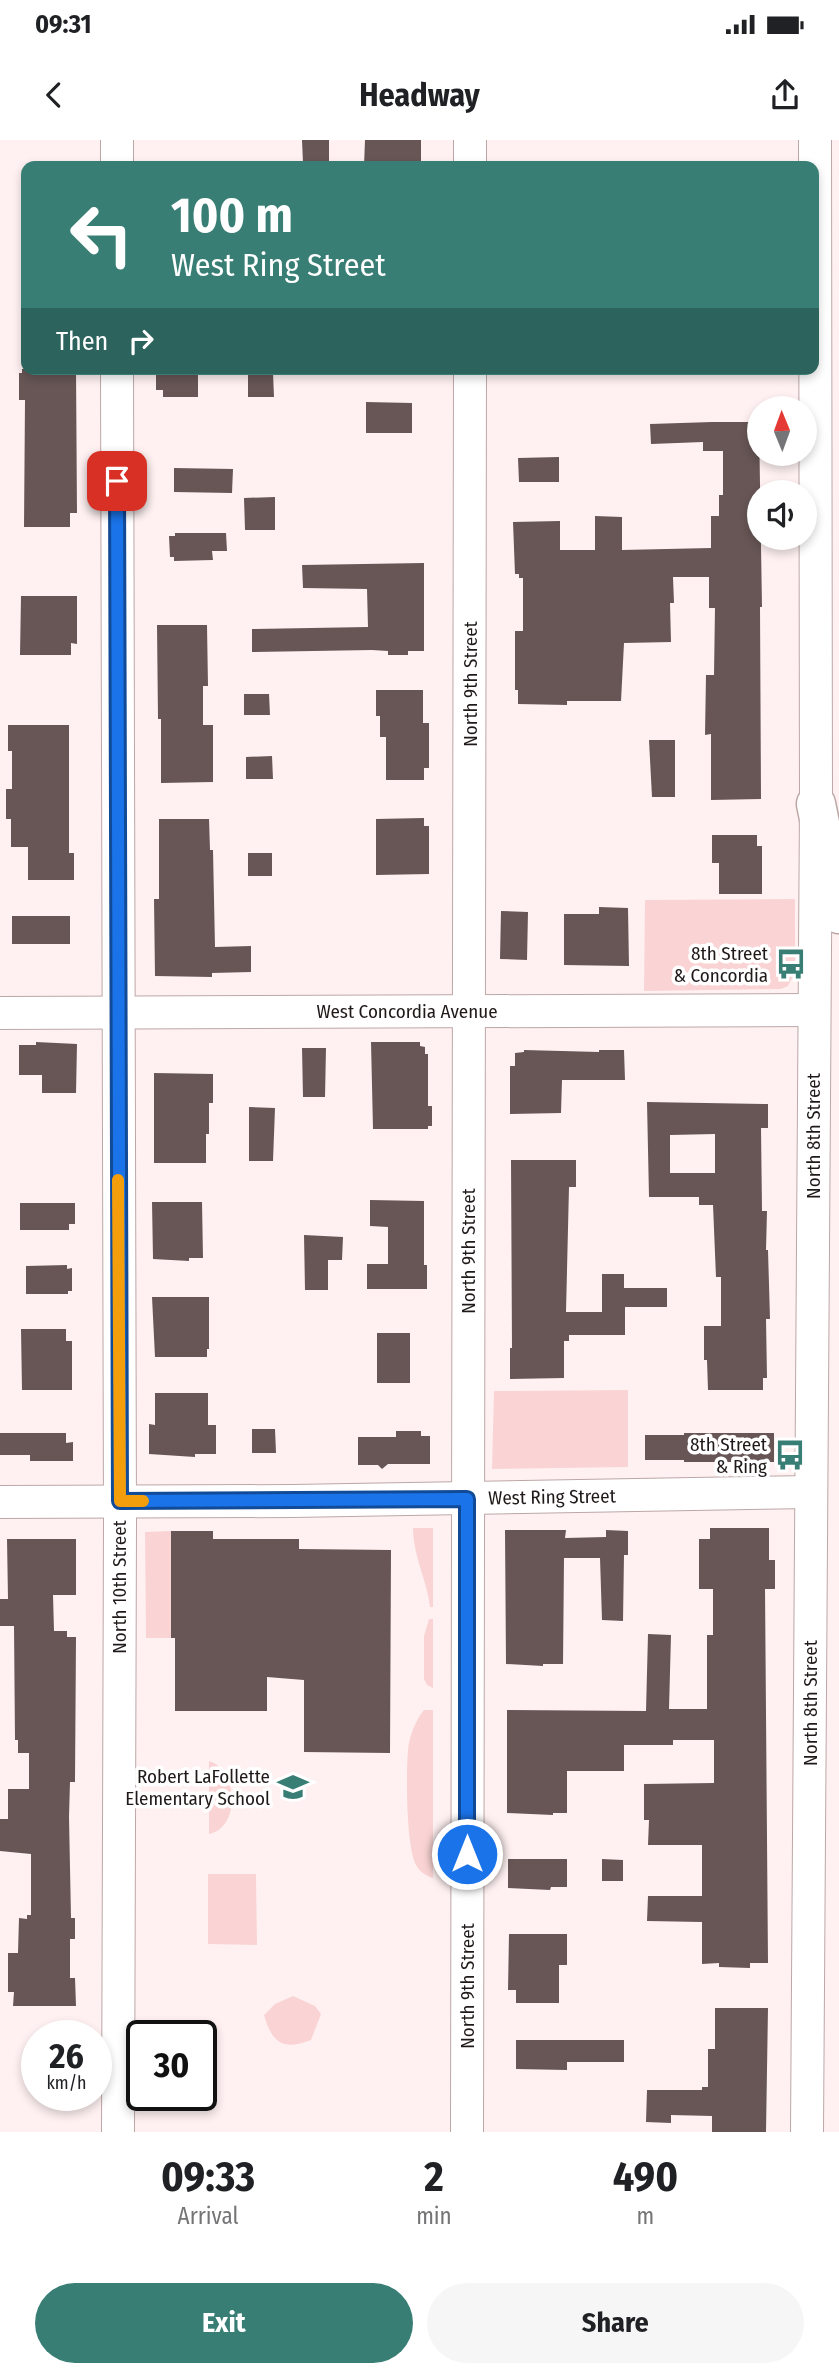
<!DOCTYPE html>
<html lang="en">
<head>
<meta charset="utf-8">
<style>
  :root { --surface:#fff; --page:#f6f6f6; --text:#202124; --muted:#757577; --accent:#387e75 }
  body { margin:0; font-family:"Fira Sans Condensed",sans-serif; background:var(--page); color:var(--text); height:100vh; display:flex; flex-direction:column; font-size:26px; white-space:nowrap }
  * { box-sizing:border-box; margin:0 }
  p { font-size:23px; color:var(--muted) }
  .icon { flex:none; width:38px; height:38px; fill:none; stroke:currentColor; stroke-width:2; stroke-linecap:round; stroke-linejoin:round }
  .map { position:relative; height:1992px; overflow:hidden }
  .panel { display:flex; flex-direction:column; background:var(--surface); flex:1 }
  .panel>* { flex:none }
  .banner { position:absolute; left:21px; top:21px; width:798px; height:214px; border-radius:14px; box-shadow:0 4px 10px #0003; background:#387e75; color:#fff; overflow:hidden }
  .needle { width:46px; rotate:359deg }
  .fabs { position:absolute; left:747px; top:256px; display:grid; gap:14px }
  .fabs a { display:grid; place-items:center; width:70px; height:70px; border-radius:50%; background:var(--surface); box-shadow:0 4px 10px #0003; font-size:35px }
  .speed { position:absolute; left:21px; top:1880px; display:flex; gap:14px; font-size:35px; font-weight:700; text-align:center }
  .speed>* { display:grid; place-content:center; width:91px; height:91px; border-radius:50%; background:var(--surface); box-shadow:0 4px 10px #0003; line-height:1 }
  .speed small { font-size:18px; font-weight:400 }
  .speed .limit { border:4px solid #111; border-radius:10px; background:#fff; color:#111 }
  .pin { position:absolute; display:grid; place-items:center; width:60px; height:60px; color:#fff; margin:-30px; border-radius:14px; box-shadow:0 4px 10px #0006 }
  .me { position:absolute; width:77px; margin:-38px; rotate:0deg; stroke-linejoin:round; filter:drop-shadow(0 0 5px #0008) }
  .turn { display:flex; align-items:center; gap:24px; height:147px; padding:0 35px; font-size:32px }
  .turn .icon { width:91px; height:91px; stroke-width:2.5 }
  .turn b { display:block; font-size:49px; line-height:60px }
  .then { display:flex; align-items:center; height:66px; padding:0 35px; background:#0003; gap:14px; font-size:26px }
  .eta { display:flex; justify-content:space-evenly; align-items:center; height:119px; text-align:center }
  .eta b { font-size:42px; font-weight:700; line-height:49px }
  .button { display:flex; gap:14px; margin-top:auto; padding:14px 35px }
  .button a { flex:1; height:80px; border-radius:42px; background:var(--accent); color:#fff; font-size:28px; font-weight:700; line-height:80px; text-align:center }
  .button a+a { background:var(--page); color:var(--text) }
  .status { display:flex; justify-content:space-between; align-items:center; height:49px; padding:0 35px; background:var(--surface); direction:ltr }
  .status svg { height:19px; fill:currentColor }
  header { display:flex; justify-content:space-between; align-items:center; height:91px; padding:0 35px; background:var(--surface); font-size:32px; font-weight:700 }
  .map>svg:first-child { display:block }
  .green { fill:#fad4d4 }
  .building { fill:#685656; fill-rule:evenodd }
  .lines { fill:none; stroke-linecap:round; stroke-linejoin:round }
  .minor-casing { stroke:#bca7a7; stroke-width:34 }
  .highway-casing { stroke:#bca7a7; stroke-width:41 }
  .minor { stroke:#fff; stroke-width:32 }
  .highway { stroke:#fff; stroke-width:38 }
  .route-casing { stroke:#114b97; stroke-width:18 }
  .route { stroke:#1a73e8; stroke-width:12 }
  .slow { stroke:#f59e0b; stroke-width:12 }
  .labels { text-anchor:middle; dominant-baseline:central; stroke-width:7; stroke-linejoin:round; paint-order:stroke }
  .street-label { font-size:19px; fill:#201919; stroke:#fff }
  .poi-label { font-size:19px; fill:#201919; stroke:#fff; text-anchor:end }
</style>
</head>
<body>
<div class="status"><b>09:31</b><svg viewBox="0 0 49 12"><path d="M0 12V9h3v3zM5 12V6h3v6zM10 12V3h3v9zM15 12V0h3v12zM26 1h20v11H26zM47 4h2v5h-2z"/></svg></div>
<header><svg class="icon" aria-label="back" viewBox="0 0 24 24"><path d="M15 5l-7 7 7 7"/></svg>Headway<svg class="icon" aria-label="share" viewBox="0 0 24 24"><path d="M12 15V3M7 8l5-5 5 5M5 13v7h14v-7"/></svg></header>
<div class="map">
<svg width="839" height="1992" viewBox="0 0 839 1992">
  <rect width="100%" height="100%" fill="#fff1f1"/>
  <g class="green">
    <polygon points="795,759 795,832 788,846 781,849 644,851 645,760"/>
    <polygon points="628,1250 628,1327 492,1329 494,1251"/>
    <path d="M 413,1388 L 433,1388 L 433,1467 L 430,1467 C 427,1440 413,1416 413,1388 Z"/>
    <polygon points="171,1391 171,1498 146,1498 145,1392"/>
    <polygon points="429,1479 433,1479 433,1548 427,1545 424,1539 424,1496"/>
    <path d="M 424,1570 L 433,1570 L 433,1738 C 426,1736 420,1732 416,1725 C 406,1706 406,1634 408,1610 C 409,1597 416,1579 424,1570 Z"/>
    <path d="M 209,1621 C 238,1630 241,1687 209,1694 Z"/>
    <polygon points="208,1734 256,1734 257,1805 208,1804"/>
    <path d="M 293,1856 L 315,1866 L 321,1874 L 311,1900 C 283,1911 272,1903 264,1875 L 275,1864 Z"/>
  </g>
  <g class="building">
    <polygon points="302,0 329,0 329,23 303,23"/>
    <polygon points="365,0 421,0 421,26 364,26"/>
    <polygon points="22,229 76,229 77,373 70,373 70,387 24,387 25,260 19,260 19,233 22,233"/>
    <polygon points="156,232 198,232 198,257 163,257 163,250 156,250"/>
    <polygon points="248,233 273,233 274,257 248,257"/>
    <polygon points="366,262 412,263 412,293 366,293"/>
    <polygon points="712,282 759,282 762,467 760,467 761,659 711,660 711,594 705,595 706,535 714,535 715,468 709,468 709,437 673,437 674,463 670,463 671,502 624,503 621,561 567,561 567,565 518,564 518,550 515,550 515,491 523,491 523,438 519,438 519,434 515,434 513,382 560,381 560,410 595,410 595,376 622,377 622,410 711,408 711,376 719,376 719,355 723,355 723,311 703,311 703,302 651,304 650,284"/>
    <polygon points="559,317 559,342 519,342 518,318"/>
    <polygon points="174,328 233,329 232,353 174,352"/>
    <polygon points="275,357 275,390 245,390 244,358"/>
    <polygon points="175,393 226,393 227,411 212,411 213,420 174,421 174,417 170,417 169,396 175,396"/>
    <polygon points="424,423 424,511 408,511 408,515 388,515 388,511 372,510 252,512 252,489 368,487 367,449 303,448 302,425"/>
    <polygon points="21,456 77,456 77,504 71,503 71,515 20,515"/>
    <polygon points="157,485 207,485 208,546 203,546 203,585 213,585 213,642 161,643 161,579 158,579"/>
    <polygon points="376,550 423,550 423,583 429,583 429,628 424,628 424,640 386,640 386,597 380,597 380,576 376,576"/>
    <polygon points="244,554 269,554 270,575 244,575"/>
    <polygon points="8,585 69,585 69,713 74,713 74,740 28,740 28,707 11,707 11,679 6,679 6,649 12,649 12,611 8,611"/>
    <polygon points="649,600 675,600 675,657 652,657"/>
    <polygon points="272,616 273,639 246,639 246,617"/>
    <polygon points="424,678 424,686 429,686 429,734 376,735 376,679"/>
    <polygon points="159,679 209,679 210,710 213,710 215,807 251,806 251,832 212,833 212,837 155,836 154,759 159,759"/>
    <polygon points="712,695 757,695 757,706 762,706 762,754 719,754 719,723 712,723"/>
    <rect x="248" y="713" width="24" height="23"/>
    <polygon points="599,767 628,768 629,826 564,825 564,774 599,774"/>
    <polygon points="501,771 528,772 527,820 500,819"/>
    <rect x="12" y="776" width="58" height="28"/>
    <polygon points="36,902 77,904 76,953 42,953 42,935 19,935 19,905 36,905"/>
    <polygon points="371,902 420,902 420,906 425,907 425,914 428,914 428,966 432,966 432,986 428,986 428,989 373,989"/>
    <polygon points="302,908 326,908 325,957 303,957"/>
    <polygon points="524,910 599,912 599,910 624,910 625,940 562,940 561,973 510,974 510,926 515,926 515,913 524,912"/>
    <polygon points="154,933 213,934 213,963 209,963 209,994 206,994 206,1023 154,1023"/>
    <path d="M 647,962 L 768,964 L 768,988 L 761,988 L 762,1071 L 767,1071 L 766,1110 L 768,1110 L 770,1179 L 766,1179 L 767,1238 L 763,1238 L 763,1250 L 708,1250 L 707,1220 L 704,1220 L 704,1186 L 721,1186 L 721,1137 L 716,1137 L 713,1065 L 699,1065 L 699,1057 L 649,1057 ZM 715,994 L 715,1033 L 670,1033 L 670,995 Z"/>
    <polygon points="249,967 275,968 273,1021 249,1021"/>
    <polygon points="511,1020 576,1020 576,1047 569,1047 566,1172 602,1172 602,1134 624,1134 624,1148 667,1148 667,1167 625,1167 625,1195 569,1195 569,1201 564,1201 564,1238 510,1239 510,1208 512,1208"/>
    <polygon points="370,1060 424,1061 424,1125 427,1125 427,1149 367,1149 367,1124 388,1124 388,1087 370,1086"/>
    <polygon points="152,1062 202,1062 203,1118 189,1118 189,1121 153,1119"/>
    <polygon points="20,1063 75,1063 75,1084 69,1084 69,1090 20,1090"/>
    <polygon points="304,1095 343,1097 342,1120 328,1120 328,1150 305,1150"/>
    <polygon points="67,1125 67,1129 72,1128 72,1151 68,1151 68,1154 26,1154 26,1126"/>
    <polygon points="152,1157 209,1157 209,1209 207,1209 207,1217 155,1217"/>
    <polygon points="21,1189 66,1189 66,1201 72,1201 72,1250 22,1250"/>
    <rect x="377" y="1193" width="33" height="50"/>
    <polygon points="155,1253 208,1253 208,1285 216,1285 216,1314 195,1314 195,1317 149,1314 149,1284 155,1285"/>
    <polygon points="252,1289 275,1289 276,1313 252,1313"/>
    <polygon points="396,1291 421,1291 421,1296 430,1296 430,1324 388,1324 382,1329 378,1325 358,1325 358,1297 396,1297"/>
    <polygon points="0,1293 66,1293 66,1303 73,1302 73,1321 30,1321 30,1315 0,1315"/>
    <polygon points="684,1293 774,1293 774,1322 684,1322 684,1320 645,1320 645,1295 684,1295"/>
    <polygon points="710,1388 769,1388 769,1420 775,1420 775,1449 765,1449 768,1823 750,1823 750,1828 719,1827 719,1823 702,1824 702,1782 647,1781 648,1756 702,1756 702,1705 648,1705 649,1680 644,1680 644,1644 714,1643 714,1600 673,1600 673,1605 624,1605 624,1631 567,1631 567,1673 553,1673 553,1675 507,1673 507,1570 646,1571 648,1494 671,1495 669,1569 707,1569 707,1495 713,1495 713,1449 699,1449 699,1399 710,1399"/>
    <polygon points="505,1390 566,1390 565,1398 606,1397 606,1390 628,1391 628,1415 624,1415 623,1481 602,1480 600,1418 564,1418 563,1524 543,1524 543,1526 506,1524"/>
    <polygon points="171,1391 213,1391 213,1399 299,1399 299,1409 391,1410 390,1613 304,1612 304,1540 267,1537 267,1571 175,1571 175,1498 171,1498"/>
    <polygon points="7,1399 76,1399 76,1455 53,1455 54,1491 67,1491 67,1497 76,1497 75,1642 70,1642 69,1677 71,1778 75,1778 75,1799 70,1799 70,1838 75,1838 76,1866 13,1866 14,1852 8,1852 8,1813 18,1813 19,1778 27,1779 27,1775 31,1775 31,1714 0,1711 0,1679 8,1679 8,1649 29,1649 29,1613 18,1613 18,1600 15,1600 14,1486 0,1486 0,1459 8,1459"/>
    <polygon points="508,1719 567,1719 567,1747 551,1747 550,1750 508,1748"/>
    <polygon points="602,1719 623,1720 623,1741 602,1741"/>
    <polygon points="509,1794 567,1794 567,1825 559,1825 559,1863 516,1863 516,1850 508,1850"/>
    <polygon points="715,1868 768,1868 766,1992 712,1992 712,1976 671,1975 671,1983 646,1982 647,1950 702,1950 702,1947 708,1947 708,1909 715,1909"/>
    <polygon points="516,1900 624,1900 624,1922 567,1922 567,1930 516,1929"/>
  </g>
  <g class="lines">
    <g class="minor-casing">
      <g id="minor">
        <polyline points="117,0 117,26"/>
        <polyline points="470,0 470,26"/>
        <polyline points="117,229 120,1383 118,1992"/>
        <polyline points="0,873 813,870"/>
        <polyline points="0,1362 292,1361 811,1352"/>
        <polyline points="467,1992 470,229"/>
        <polyline points="807,1992 816,664 815,0"/>
      </g>
    </g>
    <g class="highway-casing">
      <polyline id="highway" points="816,664 839,774"/>
    </g>
    <use href="#minor" class="minor"/>
    <use href="#highway" class="highway"/>
  </g>
  <g class="lines">
    <g class="route-casing">
      <polyline id="route" points="117,341 120,1361 467,1359 467,1714"/>
    </g>
    <use href="#route" class="route"/>
    <polyline class="slow" points="118,1040 120,1361 143,1361"/>
  </g>
  <defs>
    <g id="bus-bare" transform="scale(2.415)"><path d="M-5-6H5V4H4V6H2V4H-2V6H-4V4H-5ZM-3.5-4V0h7V-4ZM-3.5 1.2v1.5H-2V1.2ZM2 1.2v1.5H3.5V1.2Z" fill="#387e75" stroke="#fff" stroke-width="2.5" paint-order="stroke"/></g>
    <g id="school-bare" transform="scale(2.415)"><path d="M0-5L7-2L0 1L-7-2ZM-4 1L0 2.5L4 1V4Q0 6-4 4Z" fill="#387e75" stroke="#fff" stroke-width="2.5" paint-order="stroke"/></g>
  </defs>
  <g fill-rule="evenodd">
    <use href="#bus-bare" x="791" y="824"/>
    <use href="#bus-bare" x="790" y="1315"/>
    <use href="#school-bare" x="293" y="1647"/>
  </g>
  <g class="labels">
    <g class="street-label">
      <text transform="translate(470 544) rotate(-90)">North 9th Street</text>
      <text x="407" y="871">West Concordia Avenue</text>
      <text transform="translate(813 996) rotate(-90)">North 8th Street</text>
      <text transform="translate(468 1111) rotate(-90)">North 9th Street</text>
      <text transform="translate(552 1357) rotate(-1)">West Ring Street</text>
      <text transform="translate(119 1447) rotate(-90)">North 10th Street</text>
      <text transform="translate(810 1563) rotate(-90)">North 8th Street</text>
      <text transform="translate(467 1846) rotate(-90)">North 9th Street</text>
    </g>
    <g class="poi-label">
      <text x="768" y="813">8th Street<tspan x="768" dy="22">&amp; Concordia</tspan></text>
      <text x="767" y="1304">8th Street<tspan x="767" dy="22">&amp; Ring</tspan></text>
      <text x="270" y="1636">Robert LaFollette<tspan x="270" dy="22">Elementary School</tspan></text>
    </g>
  </g>
</svg>
<div class="fabs">
<a><svg class="needle" viewBox="-14 -14 28 28"><path d="M0-13l5 13h-10z" fill="#e53935"/><path d="M0 13l5-13h-10z" fill="#757577"/></svg></a>
<a><svg class="icon" aria-label="sound" viewBox="0 0 24 24"><path d="M4 9h4l5-4v14l-5-4H4zM17 9q2 3 0 6"/></svg></a>
</div>
<div class="speed"><div>26<small>km/h</small></div><div class="limit">30</div></div>
<div class="pin" style="left:117px;top:341px;background:#d93025"><svg class="icon" aria-label="arrive" viewBox="0 0 24 24"><path d="M6 21V4h12l-3 4 3 4H6"/></svg></div>
<svg class="me" style="left:467px;top:1714px" viewBox="-20 -20 40 40"><circle r="17" fill="#1a73e8" stroke="#fff" stroke-width="3"/><path d="M0-11L8 9 0 5-8 9z" fill="#fff"/></svg>
<div class="banner">
<div class="turn"><svg class="icon" aria-label="left" viewBox="0 0 24 24"><path d="M17 20v-9H6M10 6l-5 5 5 5"/></svg><div><b>100 m</b>West Ring Street</div></div>
<div class="then">Then<svg class="icon" aria-label="right" viewBox="0 0 24 24"><path d="M7 20v-9h11M14 6l5 5-5 5"/></svg></div>
</div>
</div>
<section class="panel">
<div class="eta">
<div><b>09:33</b><p>Arrival</p></div>
<div><b>2</b><p>min</p></div>
<div><b>490</b><p>m</p></div>
</div>
<div class="button"><a>Exit</a><a>Share</a></div>
</section>
</body>
</html>
